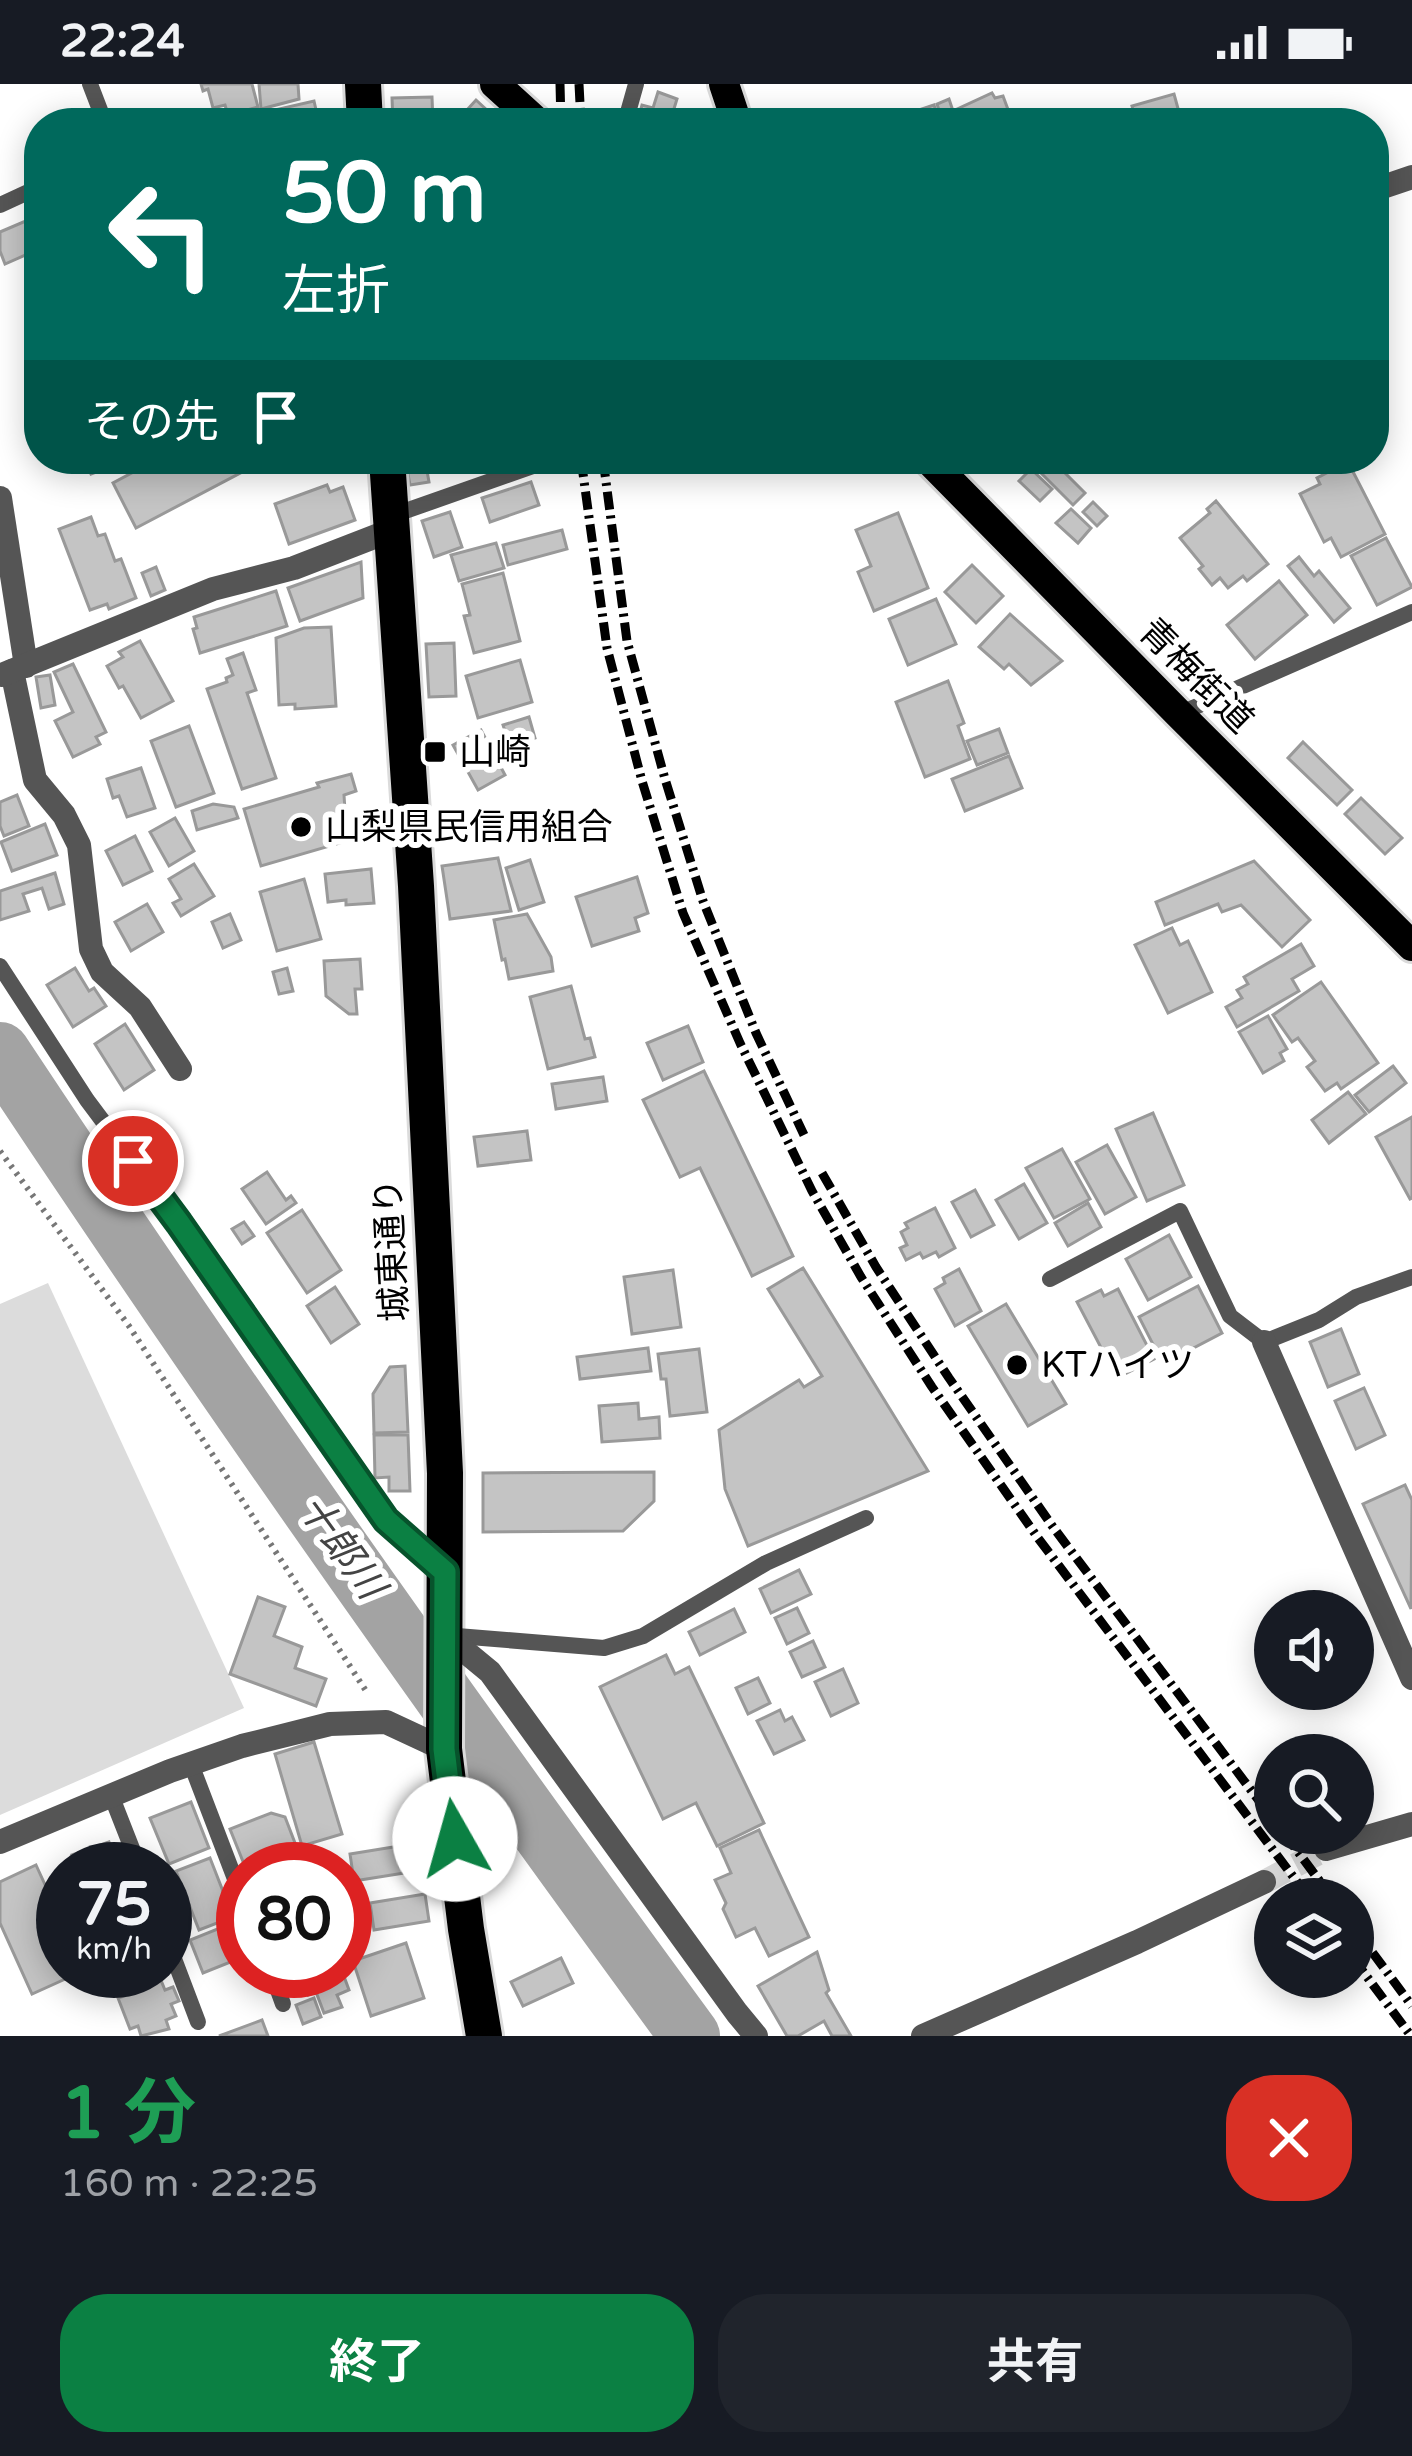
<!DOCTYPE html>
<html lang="ja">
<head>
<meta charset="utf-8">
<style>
  :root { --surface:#171b24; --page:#20242c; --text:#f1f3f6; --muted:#9ea1a6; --accent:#0b8043 }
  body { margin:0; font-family:"Varela Round","Noto Sans JP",sans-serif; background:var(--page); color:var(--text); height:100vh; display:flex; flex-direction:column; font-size:45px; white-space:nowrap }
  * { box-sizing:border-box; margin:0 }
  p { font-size:39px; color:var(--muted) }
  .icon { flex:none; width:66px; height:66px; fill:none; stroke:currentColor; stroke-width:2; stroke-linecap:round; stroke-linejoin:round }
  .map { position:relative; height:1952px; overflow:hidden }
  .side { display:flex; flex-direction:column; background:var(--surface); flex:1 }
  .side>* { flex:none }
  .hud { position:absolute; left:24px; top:24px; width:1365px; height:366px; border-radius:48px; box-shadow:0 6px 30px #0003; background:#00695c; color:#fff; overflow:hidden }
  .tools { position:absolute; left:1254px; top:1506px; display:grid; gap:24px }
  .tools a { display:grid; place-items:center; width:120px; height:120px; border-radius:50%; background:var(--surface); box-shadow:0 6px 30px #0003; font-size:60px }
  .speed { position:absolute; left:36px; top:1758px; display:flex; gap:24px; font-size:60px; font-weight:700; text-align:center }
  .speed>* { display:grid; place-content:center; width:156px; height:156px; border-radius:50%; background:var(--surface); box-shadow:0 6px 30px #0003; line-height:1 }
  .speed small { font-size:30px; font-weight:400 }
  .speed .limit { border:18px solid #d22; background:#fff; color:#111 }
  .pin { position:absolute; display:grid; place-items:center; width:102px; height:102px; color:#fff; margin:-51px; border:6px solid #fff; border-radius:50%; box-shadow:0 3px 12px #0007 }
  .me { position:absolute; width:132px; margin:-66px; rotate:353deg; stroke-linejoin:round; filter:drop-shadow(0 0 9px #0008) }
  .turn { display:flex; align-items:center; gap:42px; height:252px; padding:0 60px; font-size:54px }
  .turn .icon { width:156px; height:156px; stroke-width:2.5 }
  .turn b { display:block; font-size:84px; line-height:102px }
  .then { display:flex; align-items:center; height:114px; padding:0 60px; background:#0003; gap:24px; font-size:45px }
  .round { display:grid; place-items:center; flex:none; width:126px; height:126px; border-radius:48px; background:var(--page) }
  .head { display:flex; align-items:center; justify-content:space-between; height:204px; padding:0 60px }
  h1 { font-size:72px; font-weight:700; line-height:90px; color:#1e9e55 }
  .button { display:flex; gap:24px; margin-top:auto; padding:24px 60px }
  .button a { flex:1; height:138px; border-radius:48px; background:var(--accent); color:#fff; font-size:48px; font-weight:700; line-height:138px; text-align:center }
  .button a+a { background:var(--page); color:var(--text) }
  .status { display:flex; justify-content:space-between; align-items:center; height:84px; padding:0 60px; background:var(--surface); direction:ltr }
  .status svg { height:33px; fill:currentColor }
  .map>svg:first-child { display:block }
  .green { fill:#dcdcdc }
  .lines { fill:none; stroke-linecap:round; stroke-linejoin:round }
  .river { stroke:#a3a3a3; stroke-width:60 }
  .building { fill:#c4c4c4; stroke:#999; stroke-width:3 }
  .street-tunnel { stroke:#d9d9d9; stroke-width:24; stroke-dasharray:24 12; stroke-linecap:butt }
  .primary-casing { stroke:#dbdbdb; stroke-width:36 }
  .highway-casing { stroke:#dbdbdb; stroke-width:42 }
  .path { stroke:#777; stroke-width:6; stroke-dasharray:3 6; stroke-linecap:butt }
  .lane { stroke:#555; stroke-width:16 }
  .street { stroke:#555; stroke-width:24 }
  .primary { stroke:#000; stroke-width:30 }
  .highway { stroke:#000; stroke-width:36 }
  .rail { stroke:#000; stroke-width:9; stroke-dasharray:18 6 3 6; stroke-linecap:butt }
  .route-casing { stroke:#07532c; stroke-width:30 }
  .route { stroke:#0b8043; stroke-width:21 }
  .poi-dot { fill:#000; stroke:#fff; stroke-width:4.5 }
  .labels { text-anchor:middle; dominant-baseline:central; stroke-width:12; stroke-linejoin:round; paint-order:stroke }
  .street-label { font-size:36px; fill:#000; stroke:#fff }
  .poi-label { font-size:36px; fill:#000; stroke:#fff; text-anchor:start }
  .water-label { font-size:39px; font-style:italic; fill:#444; stroke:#fff }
</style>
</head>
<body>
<div class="status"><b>22:24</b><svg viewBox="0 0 49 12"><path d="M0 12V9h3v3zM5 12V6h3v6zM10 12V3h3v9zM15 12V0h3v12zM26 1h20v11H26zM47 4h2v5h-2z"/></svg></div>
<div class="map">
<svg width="1412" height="1952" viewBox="0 0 1412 1952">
  <rect width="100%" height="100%" fill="#fff"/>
  <polygon class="green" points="48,1199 244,1624 0,1731 0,1220"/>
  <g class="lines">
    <path class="river" d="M 0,968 C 221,1302 453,1629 690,1952"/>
  </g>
  <g class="building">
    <polygon points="201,0 252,0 258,23 228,31 225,21 213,24 208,5 203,7"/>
    <polygon points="259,0 298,0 299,15 261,25"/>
    <polygon points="658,8 677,15 673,28 683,31 680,39 637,39 642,21 653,24"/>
    <polygon points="992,9 995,14 1003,12 1013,39 959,39 955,26"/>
    <polygon points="1174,10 1182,39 1137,39 1132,22"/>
    <polygon points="432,13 433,39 393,39 392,14"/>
    <polygon points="949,15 957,39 943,39 937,20"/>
    <polygon points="476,16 501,39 455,39"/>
    <polygon points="314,17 319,39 218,39"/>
    <polygon points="934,21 940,39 903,39 901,32"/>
    <polygon points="28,136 39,165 5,180 0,167 0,148"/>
    <polygon points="85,375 124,375 125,377 91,390"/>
    <polygon points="158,375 267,375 136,444 113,399"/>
    <polygon points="436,375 465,375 466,383 437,386"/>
    <polygon points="1043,375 1051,375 1085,409 1073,421 1035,383"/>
    <polygon points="1348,378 1385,450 1341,473 1331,454 1324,458 1300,410 1320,400 1317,394"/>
    <polygon points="426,381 429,398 410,401 407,385"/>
    <polygon points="1031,385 1052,405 1040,417 1019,397"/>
    <polygon points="531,398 539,421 490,438 482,414"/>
    <polygon points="327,401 330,408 343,403 355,436 289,460 275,420"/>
    <polygon points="1216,417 1268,480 1247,497 1243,492 1228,504 1220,494 1212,501 1199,485 1203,482 1180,454 1210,429 1207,425"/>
    <polygon points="1093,418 1107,432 1097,442 1083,428"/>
    <polygon points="1071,425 1091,444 1078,459 1056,439"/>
    <polygon points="450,428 462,463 434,473 422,437"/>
    <polygon points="898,429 928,504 874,527 858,488 871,482 856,446"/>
    <polygon points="91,433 98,452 105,450 115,477 121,475 136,514 109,525 107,520 90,526 59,445"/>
    <polygon points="562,446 567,465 508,481 503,461"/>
    <polygon points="1386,454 1412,503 1377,521 1351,472"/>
    <polygon points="496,459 504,484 459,497 451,471"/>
    <polygon points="1299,473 1314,492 1319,487 1350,524 1334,538 1288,482"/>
    <polygon points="361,478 363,514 300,537 288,504"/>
    <polygon points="972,481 1003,512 976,539 945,508"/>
    <polygon points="156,483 165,506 151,512 142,489"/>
    <polygon points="503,489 520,557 474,569 464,532 470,531 462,500"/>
    <polygon points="1279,497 1307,531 1255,575 1227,541"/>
    <polygon points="276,507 287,542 200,569 193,545 197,544 194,533"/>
    <polygon points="936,515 956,560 908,581 889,535"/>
    <polygon points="1010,530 1062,577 1031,601 1009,580 1004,585 979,563"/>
    <polygon points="331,543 336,622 295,625 295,620 279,621 276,554 304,544"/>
    <polygon points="140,557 173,617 141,634 123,602 119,604 107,582 123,573 119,568"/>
    <polygon points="454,559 456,612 429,613 426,560"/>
    <polygon points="243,569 256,606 247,609 276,694 242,705 207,605 227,598 226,594 233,591 227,575"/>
    <polygon points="520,576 532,618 478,634 466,592"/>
    <polygon points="73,580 106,648 96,653 100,660 73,673 55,637 73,628 54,588"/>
    <polygon points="50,591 55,621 41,624 36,593"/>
    <polygon points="948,597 964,639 958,642 970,675 925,693 896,618"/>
    <polygon points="529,633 535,654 510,662 503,641"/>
    <polygon points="189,642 214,709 176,723 151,657"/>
    <polygon points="999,645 1008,669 977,681 967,657"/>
    <polygon points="481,646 505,691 478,706 453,661"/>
    <polygon points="1303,658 1352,706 1337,721 1288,674"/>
    <polygon points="1009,672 1022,704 965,727 952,695"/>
    <polygon points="141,684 155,724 127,733 119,712 113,714 107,695"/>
    <polygon points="351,690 356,707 344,711 347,757 261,782 244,725 319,703 317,699"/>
    <polygon points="17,711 29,742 4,752 0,742 0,718"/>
    <polygon points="1361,714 1402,754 1385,770 1345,730"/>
    <polygon points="213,720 234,723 238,734 197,746 192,727"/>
    <polygon points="175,734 194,767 169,782 150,748"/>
    <polygon points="45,740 57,771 12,787 1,758"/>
    <polygon points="135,752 152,787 123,801 106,767"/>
    <polygon points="498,774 511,827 450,835 442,782"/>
    <polygon points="530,776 544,818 519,826 506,784"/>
    <polygon points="1254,777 1310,836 1282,863 1241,821 1222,828 1218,820 1165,841 1156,818"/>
    <polygon points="194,780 214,812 181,832 173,819 181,815 169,795"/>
    <polygon points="371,785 374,819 346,821 346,816 328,818 325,790"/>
    <polygon points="55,789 64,820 49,825 42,804 23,810 29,827 0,836 0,807"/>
    <polygon points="637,793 648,829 635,834 639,847 592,862 576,813"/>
    <polygon points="304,795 321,855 277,867 260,808"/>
    <polygon points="147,820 163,848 131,867 115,838"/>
    <polygon points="230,830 241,856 223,864 212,838"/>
    <polygon points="527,830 551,873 553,887 509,895 505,875 502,876 494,836"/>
    <polygon points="1172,844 1180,861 1188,857 1212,908 1168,929 1135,861"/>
    <polygon points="1301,860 1314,882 1292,895 1299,907 1237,943 1226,923 1242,914 1237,906 1248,900 1244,893"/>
    <polygon points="360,875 362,905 355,905 357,930 349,930 326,912 324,877"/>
    <polygon points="75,884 89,907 94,904 106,922 73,943 47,901"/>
    <polygon points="287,884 293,907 279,910 273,888"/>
    <polygon points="1321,898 1378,979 1341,1005 1337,999 1325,1007 1307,983 1315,977 1298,954 1292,958 1273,931"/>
    <polygon points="571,902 585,955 590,954 595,973 548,985 530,913"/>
    <polygon points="1268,932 1287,965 1280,969 1284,977 1263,989 1239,948"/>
    <polygon points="125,940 154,986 124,1006 95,960"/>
    <polygon points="688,942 703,978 663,996 647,959"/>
    <polygon points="1393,982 1406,999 1369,1028 1355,1011"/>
    <polygon points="704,987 793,1172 752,1192 700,1084 680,1093 643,1016"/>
    <polygon points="603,993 607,1017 556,1025 552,1000"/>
    <polygon points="1348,1008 1366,1030 1329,1059 1312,1036"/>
    <polygon points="1153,1029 1184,1101 1147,1117 1116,1045"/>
    <polygon points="1412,1033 1412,1114 1410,1115 1376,1053"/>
    <polygon points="527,1047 531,1076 478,1082 474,1053"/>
    <polygon points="1107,1061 1136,1113 1105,1130 1076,1078"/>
    <polygon points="1062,1065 1090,1115 1054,1134 1026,1084"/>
    <polygon points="267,1088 286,1116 291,1112 296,1119 266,1140 242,1105"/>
    <polygon points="1024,1100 1047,1139 1019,1155 996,1116"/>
    <polygon points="975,1106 994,1141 971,1153 952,1118"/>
    <polygon points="1088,1119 1101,1143 1068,1162 1055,1139"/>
    <polygon points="935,1124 955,1164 939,1173 936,1168 923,1174 920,1169 906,1176 900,1164 907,1161 901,1148 908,1144 905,1139"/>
    <polygon points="302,1126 341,1186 307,1209 267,1149"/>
    <polygon points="244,1138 254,1152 242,1160 232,1145"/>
    <polygon points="1169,1151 1191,1193 1148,1216 1126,1175"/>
    <polygon points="803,1184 928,1387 748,1462 725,1405 719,1346 799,1296 804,1303 822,1292 768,1205"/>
    <polygon points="959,1185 981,1227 955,1242 935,1205 945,1199 943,1194"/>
    <polygon points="673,1186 681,1243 632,1250 624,1193"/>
    <polygon points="1198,1202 1222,1249 1163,1280 1139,1233"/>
    <polygon points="335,1203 359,1240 331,1259 307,1222"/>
    <polygon points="1118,1205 1154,1275 1117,1294 1077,1218 1101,1206 1104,1212"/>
    <polygon points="1006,1220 1066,1320 1028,1342 968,1242"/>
    <polygon points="1341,1245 1359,1290 1328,1303 1310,1258"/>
    <polygon points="648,1264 651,1287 580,1295 577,1273"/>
    <polygon points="699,1265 707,1328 670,1332 666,1295 661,1295 658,1270"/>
    <polygon points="405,1282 408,1348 374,1349 373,1310 390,1283"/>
    <polygon points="1364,1304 1385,1351 1356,1365 1335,1317"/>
    <polygon points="638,1319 639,1335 659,1333 660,1354 602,1358 599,1322"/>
    <polygon points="374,1351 408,1351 410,1407 389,1407 389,1393 375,1394"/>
    <polygon points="654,1388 654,1417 623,1447 483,1448 483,1389"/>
    <polygon points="1405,1401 1412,1416 1411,1525 1363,1420"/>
    <polygon points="799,1486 811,1510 771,1529 760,1505"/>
    <polygon points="258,1513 285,1523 274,1552 302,1563 295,1584 326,1595 316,1622 230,1590"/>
    <polygon points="797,1524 809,1549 787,1560 775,1534"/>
    <polygon points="734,1525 745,1548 700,1571 689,1548"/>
    <polygon points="813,1557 825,1583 802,1593 790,1568"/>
    <polygon points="666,1571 675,1590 689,1583 764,1739 717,1762 696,1719 663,1735 600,1603"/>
    <polygon points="843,1585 858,1619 831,1632 815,1598"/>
    <polygon points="758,1594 770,1619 748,1630 736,1604"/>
    <polygon points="780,1626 785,1637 792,1633 804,1656 774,1670 757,1637"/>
    <polygon points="314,1658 342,1750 302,1762 275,1670"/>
    <polygon points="191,1718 209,1764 169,1780 150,1734"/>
    <polygon points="271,1729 285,1733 305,1785 246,1785 230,1745"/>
    <polygon points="759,1746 809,1853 769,1872 755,1844 736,1853 723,1825 726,1819 715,1796 731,1789 720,1764"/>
    <polygon points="109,1758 113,1769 122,1766 127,1779 119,1782 120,1785 70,1785 68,1779 74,1776 72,1771"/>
    <polygon points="418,1759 423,1786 354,1797 350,1770"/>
    <polygon points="210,1774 233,1833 199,1846 176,1787"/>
    <polygon points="36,1781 63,1840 63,1887 83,1887 32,1910 0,1839 0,1798"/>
    <polygon points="425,1810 429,1837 374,1846 370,1819"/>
    <polygon points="235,1838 243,1858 243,1873 203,1889 190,1856"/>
    <polygon points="406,1859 424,1914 371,1932 353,1877"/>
    <polygon points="817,1868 829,1906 826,1909 851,1952 832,1952 824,1937 798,1952 787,1952 758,1902"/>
    <polygon points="561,1874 573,1899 523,1922 511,1898"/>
    <polygon points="109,1887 157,1887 123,1900 121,1895 113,1898"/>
    <polygon points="314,1887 342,1887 349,1906 337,1911 342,1923 324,1929 316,1908 308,1911 301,1892"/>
    <polygon points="160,1894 165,1906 173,1903 179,1917 171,1920 176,1932 166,1936 169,1945 141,1952 138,1942 130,1945 118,1914 124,1912 122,1908"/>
    <polygon points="314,1914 321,1933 303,1940 296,1921"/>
    <polygon points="262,1936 268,1952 219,1952"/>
  </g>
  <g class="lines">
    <polyline class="street-tunnel" points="1264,1798 1326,1765"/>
    <g class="primary-casing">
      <g id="primary">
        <polyline points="495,0 538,39"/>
        <polyline points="724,0 737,39"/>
        <polyline points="928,375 1179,630 1412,862"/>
      </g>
    </g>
    <g class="highway-casing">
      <g id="highway">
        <polyline points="363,0 365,39"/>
        <polyline points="387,375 416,802 445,1389 444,1665 466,1845 484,1952"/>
      </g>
    </g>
    <polyline class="path" points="0,1067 129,1242 368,1610"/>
    <g class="lane">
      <polyline points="90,0 105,39"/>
      <polyline points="625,39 636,0"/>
      <polyline points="0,121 39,103"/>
      <polyline points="391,432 553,375"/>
      <polyline points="1179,630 1412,528"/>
      <polyline points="0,882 87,1016 179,1139 386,1437 444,1487"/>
      <polyline points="1050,1195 1180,1127 1230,1232 1264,1258 1319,1236 1356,1213 1412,1193"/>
      <polyline points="445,1551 604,1564 643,1552 766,1479 866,1434"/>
      <polyline points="191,1680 243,1816"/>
      <polyline points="111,1711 140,1785"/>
      <polyline points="165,1851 198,1938"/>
      <polyline points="271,1887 283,1920"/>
    </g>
    <g class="street">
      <polyline points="1374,106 1412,93"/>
      <polyline points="0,414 26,582"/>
      <polyline points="12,587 35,696 64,731 79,761 91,865 102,888 140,923 180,985"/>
      <polyline points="2,591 213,505 294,484 392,446"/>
      <polyline points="1264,1258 1412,1594"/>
      <polyline points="444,1550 490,1588 737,1929 756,1952"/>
      <polyline points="0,1758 170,1687 242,1662 330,1640 386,1638 444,1665"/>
      <polyline points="1326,1765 1412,1740"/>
      <polyline points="923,1952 1137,1858 1264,1798"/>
    </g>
    <use href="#primary" class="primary"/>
    <use href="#highway" class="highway"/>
    <g class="rail">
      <polyline points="560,0 561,39"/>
      <polyline points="579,0 581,39"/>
      <polyline points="581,375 607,564 642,697 683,829 740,959 812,1107 861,1193 932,1303 1038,1454 1310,1815"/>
      <polyline points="603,375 627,557 665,695 703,817 756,949 804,1051"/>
      <polyline points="822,1089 876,1183 949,1294 1053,1443 1275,1738"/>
      <polyline points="1284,1749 1333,1815"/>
      <polyline points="1353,1842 1412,1922"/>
      <polyline points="1353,1874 1411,1952"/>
    </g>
  </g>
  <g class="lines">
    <g class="route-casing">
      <polyline id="route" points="133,1077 179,1139 386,1436 445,1488 444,1665 455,1755"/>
    </g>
    <use href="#route" class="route"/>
  </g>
  <g class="poi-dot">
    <rect x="423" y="656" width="24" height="24" rx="6"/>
    <circle cx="301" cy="743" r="12"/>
    <circle cx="1017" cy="1281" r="12"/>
  </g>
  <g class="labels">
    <g class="street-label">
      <text transform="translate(1196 592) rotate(45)">青梅街道</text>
      <text transform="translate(392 1166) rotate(-93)">城東通り</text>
    </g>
    <g class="poi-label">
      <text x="459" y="668">山崎</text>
      <text x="325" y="743">山梨県民信用組合</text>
      <text x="1041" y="1281">KTハイツ</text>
    </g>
    <g class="water-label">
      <text transform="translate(341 1463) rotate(54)">十郎川</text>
    </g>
  </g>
</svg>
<div class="tools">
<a><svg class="icon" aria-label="sound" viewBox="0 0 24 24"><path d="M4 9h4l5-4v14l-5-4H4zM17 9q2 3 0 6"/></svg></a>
<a><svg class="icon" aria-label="search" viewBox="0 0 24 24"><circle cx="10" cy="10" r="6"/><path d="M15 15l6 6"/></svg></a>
<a><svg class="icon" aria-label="layers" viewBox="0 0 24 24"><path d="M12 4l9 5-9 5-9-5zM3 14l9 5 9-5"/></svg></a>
</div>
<div class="speed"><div>75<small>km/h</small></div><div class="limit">80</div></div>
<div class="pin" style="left:133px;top:1077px;background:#d93025"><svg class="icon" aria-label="arrive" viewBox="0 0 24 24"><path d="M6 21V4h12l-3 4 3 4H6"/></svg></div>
<svg class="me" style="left:455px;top:1755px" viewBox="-20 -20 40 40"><circle r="19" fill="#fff"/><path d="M0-13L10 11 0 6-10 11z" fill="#0b8043"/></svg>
<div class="hud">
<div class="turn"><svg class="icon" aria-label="left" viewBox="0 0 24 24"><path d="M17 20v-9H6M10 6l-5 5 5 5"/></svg><div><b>50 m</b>左折</div></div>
<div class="then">その先<svg class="icon" aria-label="arrive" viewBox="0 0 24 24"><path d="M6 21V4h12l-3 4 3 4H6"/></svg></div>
</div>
</div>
<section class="side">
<div class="head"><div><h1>1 分</h1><p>160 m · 22:25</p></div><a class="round" style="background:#d93025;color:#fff"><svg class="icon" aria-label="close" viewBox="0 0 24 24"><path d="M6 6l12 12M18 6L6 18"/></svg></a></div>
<div class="button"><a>終了</a><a>共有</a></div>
</section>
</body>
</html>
